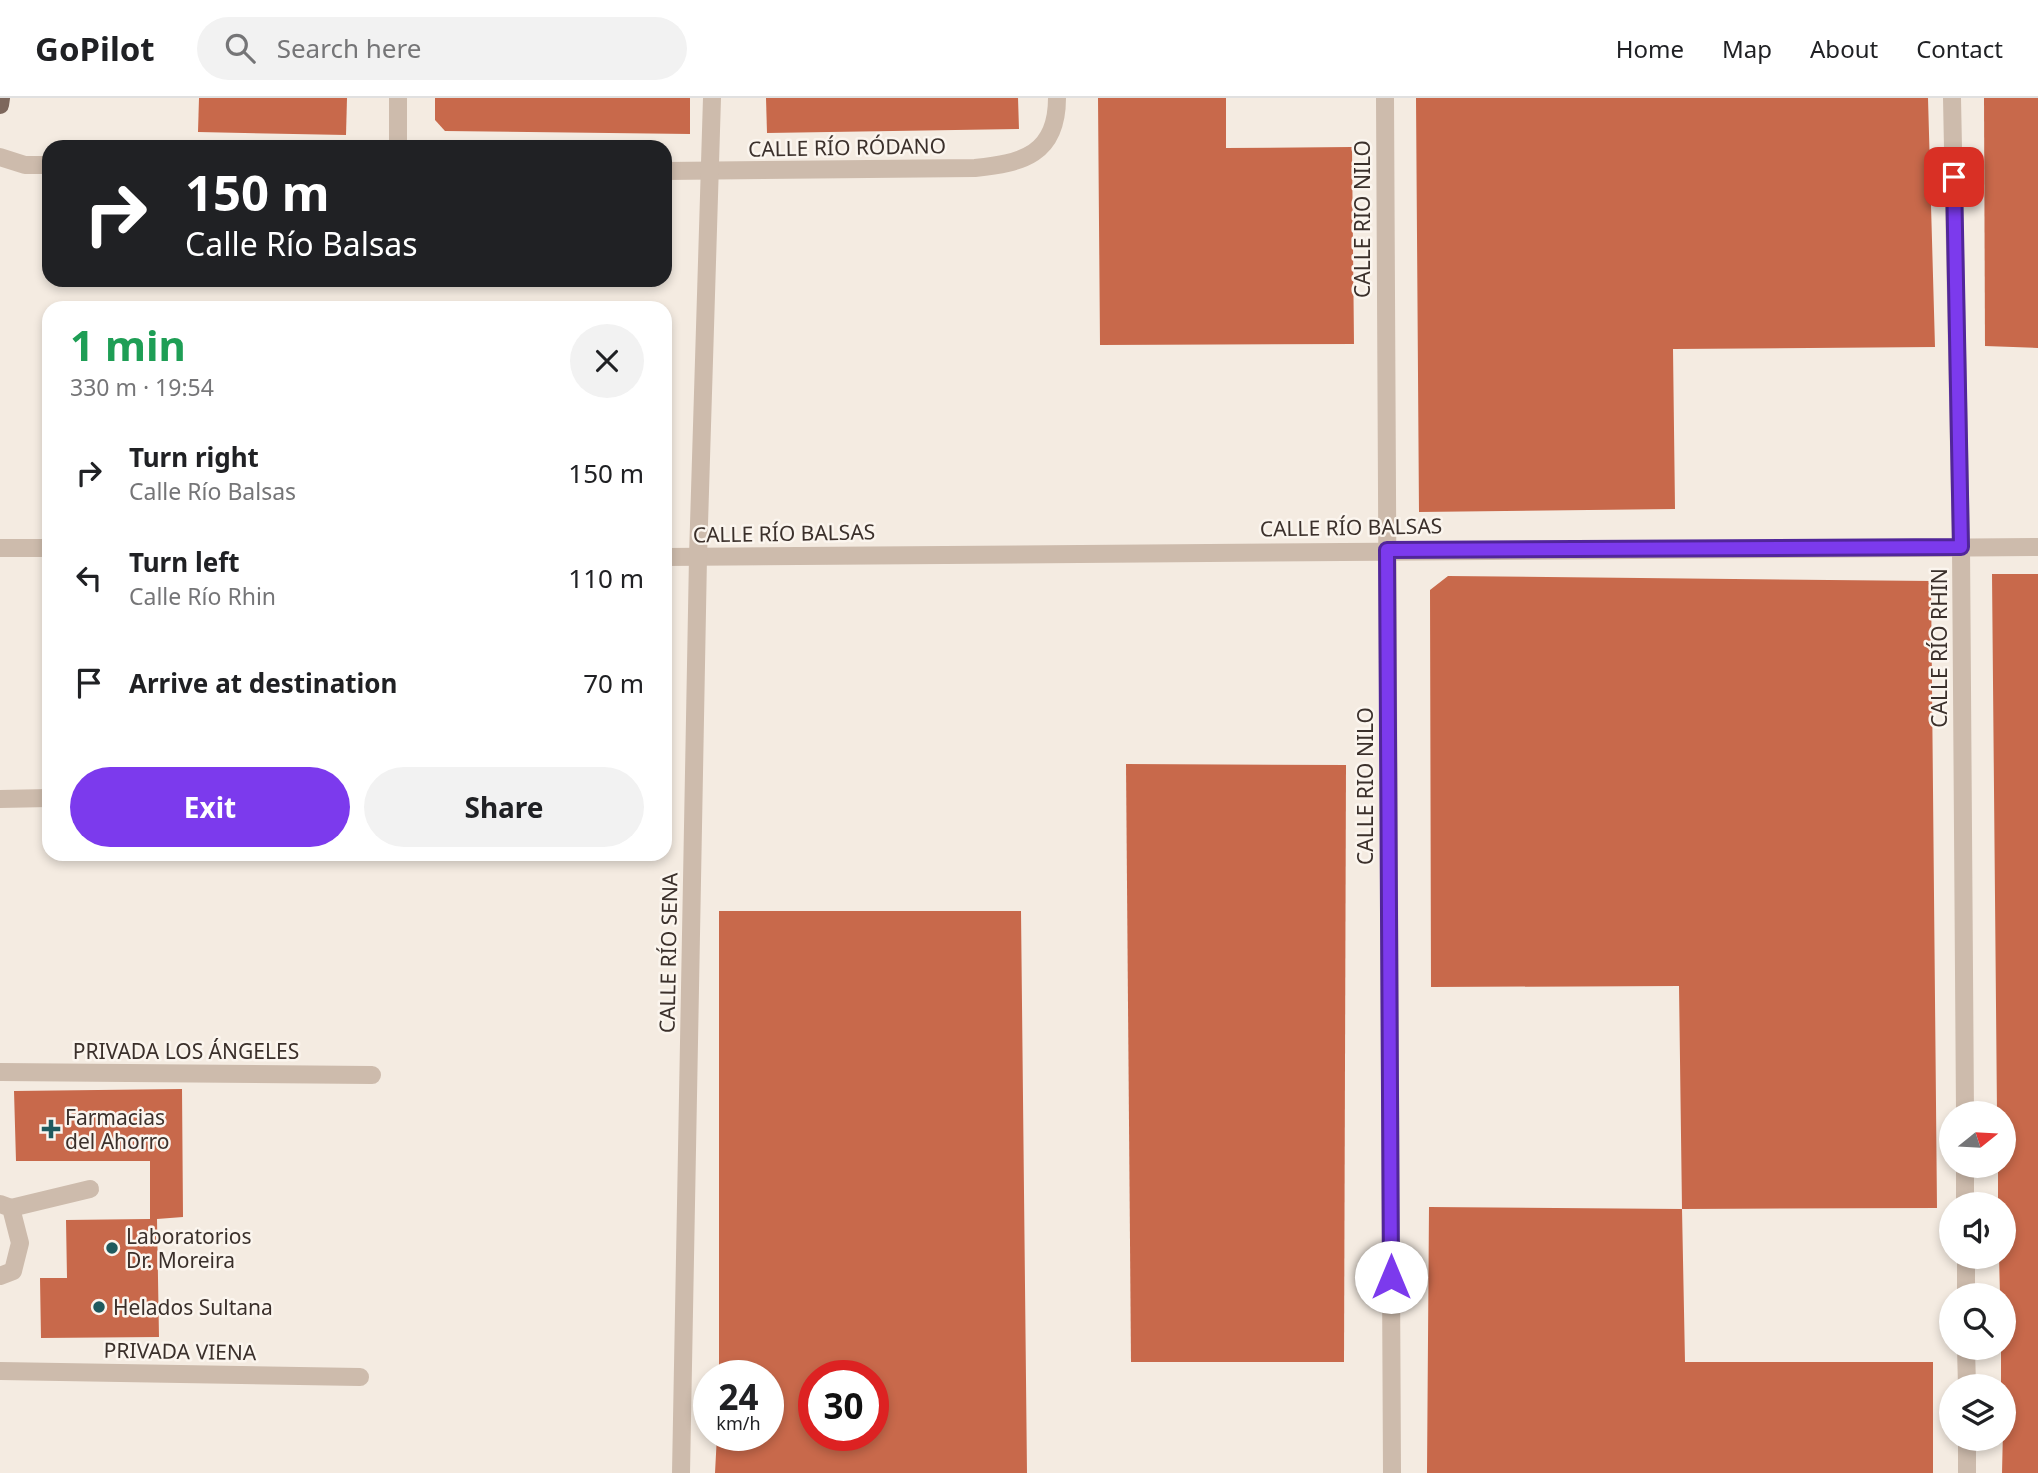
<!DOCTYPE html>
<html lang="en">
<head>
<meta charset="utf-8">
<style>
  :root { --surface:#fff; --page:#f2f2f2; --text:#202124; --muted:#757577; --line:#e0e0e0; --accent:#7c3aed }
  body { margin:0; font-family:"Noto Sans",sans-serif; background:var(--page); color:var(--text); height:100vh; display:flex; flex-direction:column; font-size:26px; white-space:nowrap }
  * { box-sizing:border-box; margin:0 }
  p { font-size:23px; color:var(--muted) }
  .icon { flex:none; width:38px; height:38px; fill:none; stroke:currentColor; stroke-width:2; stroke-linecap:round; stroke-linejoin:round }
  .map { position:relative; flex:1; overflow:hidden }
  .drawer { position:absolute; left:42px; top:203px; width:630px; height:560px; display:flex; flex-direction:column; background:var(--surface); border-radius:21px; box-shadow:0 4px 10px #0003 }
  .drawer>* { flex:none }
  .guide { position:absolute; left:42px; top:42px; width:630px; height:147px; border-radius:21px; box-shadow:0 4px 10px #0003; background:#202124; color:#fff; overflow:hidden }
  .needle { width:46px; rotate:72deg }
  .controls { position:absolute; left:1939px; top:1003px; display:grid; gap:14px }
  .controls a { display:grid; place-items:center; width:77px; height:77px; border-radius:50%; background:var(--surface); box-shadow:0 4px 10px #0003; font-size:35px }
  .speed { position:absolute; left:693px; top:1262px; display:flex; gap:14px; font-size:35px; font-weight:700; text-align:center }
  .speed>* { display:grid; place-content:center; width:91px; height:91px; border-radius:50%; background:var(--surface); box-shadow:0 4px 10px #0003; line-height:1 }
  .speed small { font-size:18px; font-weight:400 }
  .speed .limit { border:10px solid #d22; background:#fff; color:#111 }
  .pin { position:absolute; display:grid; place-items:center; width:60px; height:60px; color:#fff; margin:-30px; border-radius:14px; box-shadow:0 4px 10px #0006 }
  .me { position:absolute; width:77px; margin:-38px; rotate:0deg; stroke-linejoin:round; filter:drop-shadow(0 0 5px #0008) }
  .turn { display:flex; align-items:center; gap:24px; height:147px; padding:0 28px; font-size:32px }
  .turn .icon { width:91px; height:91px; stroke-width:2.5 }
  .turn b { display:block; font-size:49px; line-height:60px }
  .round { display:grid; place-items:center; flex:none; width:74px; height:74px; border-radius:37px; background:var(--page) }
  .overview { display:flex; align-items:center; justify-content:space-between; height:119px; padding:0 28px }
  h1 { font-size:42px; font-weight:700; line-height:52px; color:#1e9e55 }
  .cta { display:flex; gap:14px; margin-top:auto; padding:14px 28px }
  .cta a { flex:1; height:80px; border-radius:42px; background:var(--accent); color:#fff; font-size:28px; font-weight:700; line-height:80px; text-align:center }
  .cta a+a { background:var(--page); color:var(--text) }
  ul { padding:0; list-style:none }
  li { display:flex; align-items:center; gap:21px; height:105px; padding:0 28px }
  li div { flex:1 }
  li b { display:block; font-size:26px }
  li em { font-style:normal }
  header { display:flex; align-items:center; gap:42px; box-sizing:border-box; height:98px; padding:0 35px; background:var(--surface); border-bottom:2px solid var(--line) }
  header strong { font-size:33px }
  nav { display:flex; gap:38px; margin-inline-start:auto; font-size:24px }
  .search { width:490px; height:63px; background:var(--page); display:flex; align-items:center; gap:18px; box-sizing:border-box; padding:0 24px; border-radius:38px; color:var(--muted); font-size:26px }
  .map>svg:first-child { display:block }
  .building { fill:#c8694b; fill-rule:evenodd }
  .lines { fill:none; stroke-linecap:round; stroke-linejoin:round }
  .minor { stroke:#cdbbac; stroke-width:18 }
  .major { stroke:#7d675c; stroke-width:18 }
  .route-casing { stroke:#51269a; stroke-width:18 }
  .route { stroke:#7c3aed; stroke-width:12 }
  .poi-dot { fill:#1f5a5e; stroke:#fbf5ee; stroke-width:2.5 }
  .labels { text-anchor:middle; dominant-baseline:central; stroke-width:5; stroke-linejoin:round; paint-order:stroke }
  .street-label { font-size:21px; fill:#3b302b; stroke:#fbf5ee }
  .poi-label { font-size:21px; fill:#3b302b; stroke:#fbf5ee; text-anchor:start }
</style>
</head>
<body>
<header>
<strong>GoPilot</strong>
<div class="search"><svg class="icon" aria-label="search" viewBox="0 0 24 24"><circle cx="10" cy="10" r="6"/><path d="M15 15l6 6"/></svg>Search here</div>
<nav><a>Home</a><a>Map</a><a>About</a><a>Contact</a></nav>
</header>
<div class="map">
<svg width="2038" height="1375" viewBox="0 0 2038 1375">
  <rect width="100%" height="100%" fill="#f4ebe1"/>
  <g class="building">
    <polygon points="199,0 347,0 346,37 198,34"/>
    <polygon points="435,0 690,0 690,36 445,33 435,22"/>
    <polygon points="766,0 1018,0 1019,31 767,35"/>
    <polygon points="1098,0 1226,0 1226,50 1352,49 1354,246 1100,247"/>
    <polygon points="1416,0 1928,0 1935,249 1673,251 1675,411 1419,414"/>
    <polygon points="1984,0 2038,0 2038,250 1985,248"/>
    <polygon points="1992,476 2038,476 2038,1375 2002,1375 2004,1288 2001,1288 2001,1250 2004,1250 2004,1197 2000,1197 1999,1158 2004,1158 2004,1106 1998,1106 1998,1068 2004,1068 2004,1015 1997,1015"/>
    <polygon points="1448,478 1931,483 1937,1110 1682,1111 1679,888 1431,889 1430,492"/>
    <polygon points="1126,666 1346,667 1344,1264 1131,1264"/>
    <path d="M 719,813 L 1021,813 L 1027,1375 L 715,1375 L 717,1337 L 768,1337 L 768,1278 L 719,1278 ZM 814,1278 L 873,1278 L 873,1337 L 814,1337 Z"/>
    <polygon points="182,991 183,1119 157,1121 159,1239 41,1240 40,1180 67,1180 66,1122 150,1121 150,1063 16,1063 14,993"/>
    <polygon points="1429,1109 1682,1111 1685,1264 1933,1264 1933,1375 1427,1375"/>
  </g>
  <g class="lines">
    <g class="minor">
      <polyline points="398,0 398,49"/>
      <polyline points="1385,0 1392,1375"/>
      <polyline points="1952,0 1961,449 1965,1015"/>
      <polyline points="0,59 25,67 49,67"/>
      <path d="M 665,73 L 975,70 C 1022,65 1057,57 1057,0"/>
      <polyline points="0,450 49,450"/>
      <polyline points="665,459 2038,449"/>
      <polyline points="0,701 49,700"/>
      <polyline points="0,974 372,977"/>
      <polyline points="1965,1068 1965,1106"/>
      <polyline points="0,1106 11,1110 20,1145 13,1173 0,1178"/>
      <polyline points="11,1110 90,1091"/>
      <polyline points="1966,1158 1966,1197"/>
      <polyline points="1966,1250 1967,1288"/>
      <polyline points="0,1273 360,1279"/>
      <polyline points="1967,1340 1967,1375"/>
      <polyline points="681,1375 698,459 712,0"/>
    </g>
    <polyline class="major" points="0,7 1,0"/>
  </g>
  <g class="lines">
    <g class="route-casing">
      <polyline id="route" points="1391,1179 1387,452 1961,449 1954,79"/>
    </g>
    <use href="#route" class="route"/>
  </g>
  <g class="poi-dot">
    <path d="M47.5 1020.5h7v7h7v7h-7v7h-7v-7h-7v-7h7z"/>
    <circle cx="112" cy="1150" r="7"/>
    <circle cx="99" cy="1209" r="7"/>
  </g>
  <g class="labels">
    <g class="street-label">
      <text transform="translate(847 49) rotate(-1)">CALLE RÍO RÓDANO</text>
      <text transform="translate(1362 121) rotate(-90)">CALLE RIO NILO</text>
      <text transform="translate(1351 429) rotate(-1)">CALLE RÍO BALSAS</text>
      <text transform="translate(784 435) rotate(-1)">CALLE RÍO BALSAS</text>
      <text transform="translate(1939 550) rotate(-90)">CALLE RÍO RHIN</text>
      <text transform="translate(1365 688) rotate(-90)">CALLE RIO NILO</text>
      <text transform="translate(668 855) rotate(-89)">CALLE RÍO SENA</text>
      <text x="186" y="953">PRIVADA LOS ÁNGELES</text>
      <text transform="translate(180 1253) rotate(1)">PRIVADA VIENA</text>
    </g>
    <g class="poi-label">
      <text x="65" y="1019">Farmacias<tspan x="65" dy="24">del Ahorro</tspan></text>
      <text x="126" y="1138">Laboratorios<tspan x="126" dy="24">Dr. Moreira</tspan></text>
      <text x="113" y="1209">Helados Sultana</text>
    </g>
  </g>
</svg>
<div class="controls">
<a><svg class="needle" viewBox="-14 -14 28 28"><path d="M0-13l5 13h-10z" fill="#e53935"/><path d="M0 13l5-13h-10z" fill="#757577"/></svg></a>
<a><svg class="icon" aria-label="sound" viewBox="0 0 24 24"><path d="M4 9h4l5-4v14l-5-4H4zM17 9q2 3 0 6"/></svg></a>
<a><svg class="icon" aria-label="search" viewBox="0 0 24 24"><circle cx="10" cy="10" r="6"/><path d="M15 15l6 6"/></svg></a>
<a><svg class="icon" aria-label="layers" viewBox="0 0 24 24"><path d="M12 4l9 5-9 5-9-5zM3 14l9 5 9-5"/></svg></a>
</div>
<div class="speed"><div>24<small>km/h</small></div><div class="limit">30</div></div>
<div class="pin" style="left:1954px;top:79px;background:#d93025"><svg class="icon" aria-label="arrive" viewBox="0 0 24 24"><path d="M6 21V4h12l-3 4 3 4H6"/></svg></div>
<svg class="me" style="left:1391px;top:1179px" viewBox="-20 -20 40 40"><circle r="19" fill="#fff"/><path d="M0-13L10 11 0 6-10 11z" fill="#7c3aed"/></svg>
<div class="guide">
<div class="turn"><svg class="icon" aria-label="right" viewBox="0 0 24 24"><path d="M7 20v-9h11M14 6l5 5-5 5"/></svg><div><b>150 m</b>Calle Río Balsas</div></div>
</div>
<section class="drawer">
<div class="overview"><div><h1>1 min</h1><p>330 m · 19:54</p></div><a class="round"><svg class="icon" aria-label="close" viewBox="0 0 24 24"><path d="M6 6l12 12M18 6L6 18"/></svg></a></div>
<ul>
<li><svg class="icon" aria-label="right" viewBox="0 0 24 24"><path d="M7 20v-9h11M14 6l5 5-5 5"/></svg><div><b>Turn right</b><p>Calle Río Balsas</p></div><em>150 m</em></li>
<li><svg class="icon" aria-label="left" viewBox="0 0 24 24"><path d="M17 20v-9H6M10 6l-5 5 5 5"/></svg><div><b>Turn left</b><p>Calle Río Rhin</p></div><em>110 m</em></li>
<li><svg class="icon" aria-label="arrive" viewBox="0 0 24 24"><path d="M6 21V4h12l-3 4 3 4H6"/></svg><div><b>Arrive at destination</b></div><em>70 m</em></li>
</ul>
<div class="cta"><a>Exit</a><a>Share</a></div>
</section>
</div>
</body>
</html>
